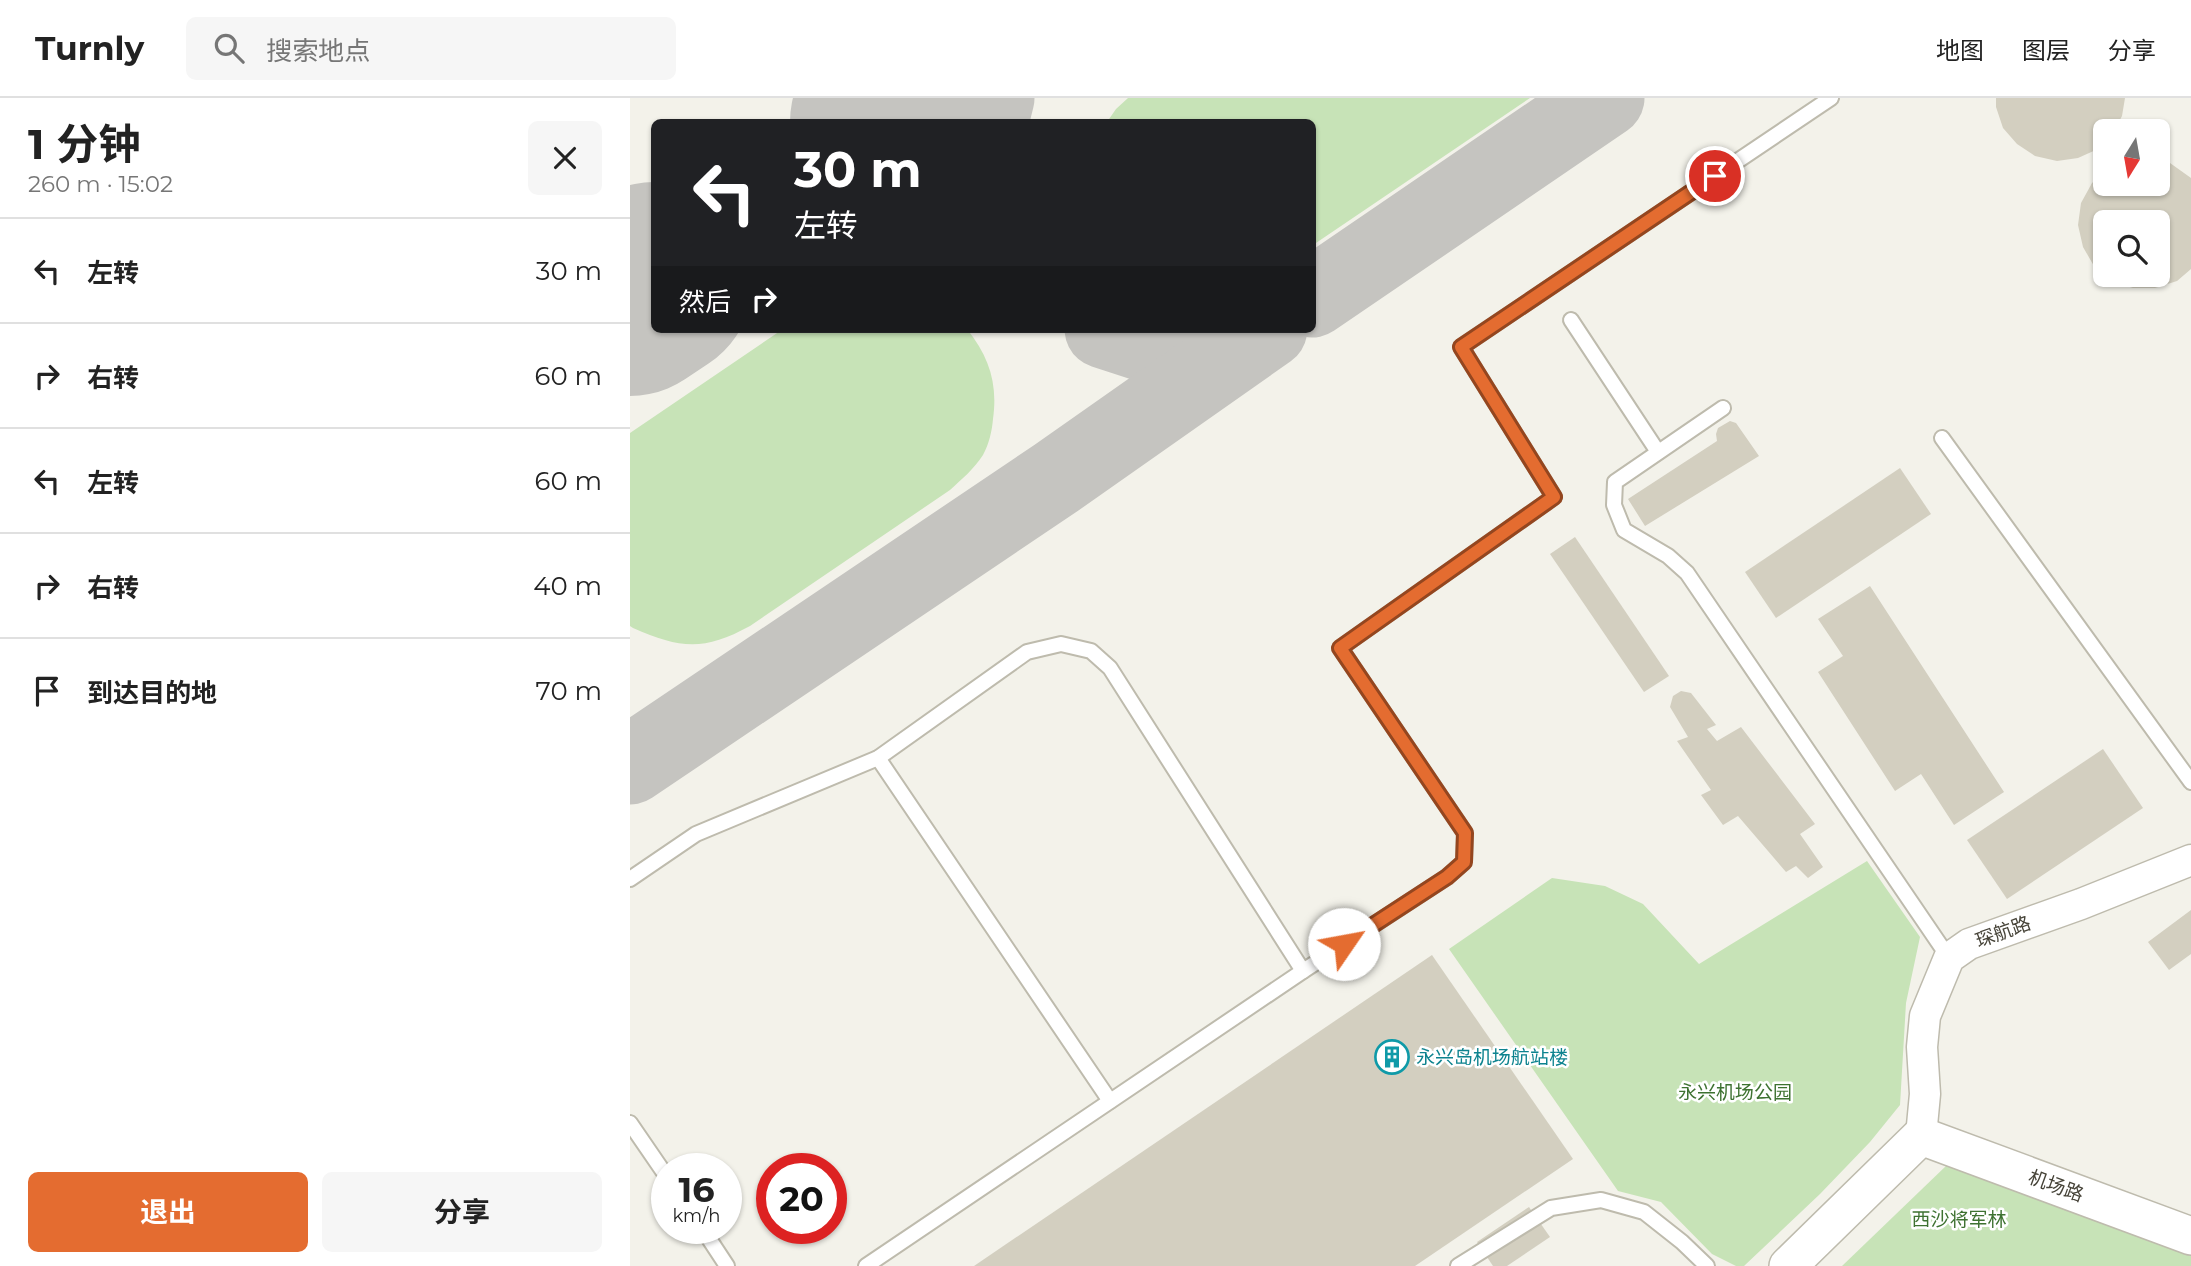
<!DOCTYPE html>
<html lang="zh">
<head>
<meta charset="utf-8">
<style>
  :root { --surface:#fff; --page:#f6f6f6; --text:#222; --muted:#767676; --line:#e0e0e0; --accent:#e46c30 }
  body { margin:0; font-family:Montserrat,"Noto Sans SC",sans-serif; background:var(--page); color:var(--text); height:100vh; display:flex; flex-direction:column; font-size:26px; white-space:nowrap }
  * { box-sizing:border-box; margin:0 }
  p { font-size:23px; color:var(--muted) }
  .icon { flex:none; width:38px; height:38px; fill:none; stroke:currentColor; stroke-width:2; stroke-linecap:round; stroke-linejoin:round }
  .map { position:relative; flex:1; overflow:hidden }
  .sheet { display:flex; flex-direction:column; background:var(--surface); width:630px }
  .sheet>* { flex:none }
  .banner { position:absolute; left:21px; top:21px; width:665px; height:214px; border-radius:10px; box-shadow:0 2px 5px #0004; background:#202124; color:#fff; overflow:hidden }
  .needle { width:46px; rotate:191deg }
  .controls { position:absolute; left:1463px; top:21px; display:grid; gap:14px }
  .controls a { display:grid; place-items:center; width:77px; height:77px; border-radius:10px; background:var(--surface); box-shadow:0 2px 5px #0004; font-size:35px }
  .speed { position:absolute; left:21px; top:1055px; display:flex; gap:14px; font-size:35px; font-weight:700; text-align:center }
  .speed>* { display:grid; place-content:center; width:91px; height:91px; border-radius:50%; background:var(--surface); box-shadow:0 2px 5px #0004; line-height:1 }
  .speed small { font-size:18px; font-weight:400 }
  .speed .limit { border:10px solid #d22; background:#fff; color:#111 }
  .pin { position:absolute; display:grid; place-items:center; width:60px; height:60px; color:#fff; margin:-30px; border:4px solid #fff; border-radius:50%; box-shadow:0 2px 7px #0007 }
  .me { position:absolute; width:77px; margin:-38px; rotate:57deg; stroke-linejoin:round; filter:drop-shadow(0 0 5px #0008) }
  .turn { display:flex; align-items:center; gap:24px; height:147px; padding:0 28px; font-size:32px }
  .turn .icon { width:91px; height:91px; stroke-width:2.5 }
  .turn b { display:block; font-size:49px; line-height:60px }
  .then { display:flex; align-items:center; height:66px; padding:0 28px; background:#0003; gap:14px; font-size:26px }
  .round { display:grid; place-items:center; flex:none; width:74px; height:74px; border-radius:10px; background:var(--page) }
  .headline { display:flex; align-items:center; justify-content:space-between; height:119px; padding:0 28px }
  h1 { font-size:42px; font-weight:700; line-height:52px }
  .cta { display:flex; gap:14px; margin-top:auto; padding:14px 28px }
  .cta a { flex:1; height:80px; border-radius:10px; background:var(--accent); color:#fff; font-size:28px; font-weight:700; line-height:80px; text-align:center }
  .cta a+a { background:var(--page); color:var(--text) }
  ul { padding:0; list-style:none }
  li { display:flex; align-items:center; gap:21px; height:105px; padding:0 28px; border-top:2px solid var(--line) }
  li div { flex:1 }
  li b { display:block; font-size:26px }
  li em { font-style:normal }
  header { display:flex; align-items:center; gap:42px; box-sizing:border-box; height:98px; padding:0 35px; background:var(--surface); border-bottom:2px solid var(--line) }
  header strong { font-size:33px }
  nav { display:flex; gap:38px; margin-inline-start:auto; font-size:24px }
  .search { width:490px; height:63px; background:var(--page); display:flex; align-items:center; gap:18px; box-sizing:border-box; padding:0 24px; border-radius:10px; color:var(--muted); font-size:26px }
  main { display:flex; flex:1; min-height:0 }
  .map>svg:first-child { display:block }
  .green { fill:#c7e3b7 }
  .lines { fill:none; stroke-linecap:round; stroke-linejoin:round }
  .taxiway { stroke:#c5c4c0; stroke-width:79 }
  .runway { stroke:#c5c4c0; stroke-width:198 }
  .building { fill:#d3cfc0; fill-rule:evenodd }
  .service-casing { stroke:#bebbad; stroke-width:18 }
  .minor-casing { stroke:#bebbad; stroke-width:33 }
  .tertiary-casing { stroke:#bebbad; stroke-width:40 }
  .service { stroke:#fff; stroke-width:14 }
  .minor { stroke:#fff; stroke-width:30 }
  .tertiary { stroke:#fff; stroke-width:37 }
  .route-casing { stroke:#94461f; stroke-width:18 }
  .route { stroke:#e46c30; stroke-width:12 }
  .labels { text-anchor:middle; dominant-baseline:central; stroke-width:5; stroke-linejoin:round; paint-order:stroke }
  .street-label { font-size:19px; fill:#464338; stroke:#fff }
  .culture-label { font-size:19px; fill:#0d838f; stroke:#fff; text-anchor:start }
  .park-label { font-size:19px; fill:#3e7231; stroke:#fff }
</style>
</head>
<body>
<header>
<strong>Turnly</strong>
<div class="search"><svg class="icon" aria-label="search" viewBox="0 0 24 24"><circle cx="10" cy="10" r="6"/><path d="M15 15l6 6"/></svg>搜索地点</div>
<nav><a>地图</a><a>图层</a><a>分享</a></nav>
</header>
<main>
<section class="sheet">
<div class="headline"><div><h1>1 分钟</h1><p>260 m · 15:02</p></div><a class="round"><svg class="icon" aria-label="close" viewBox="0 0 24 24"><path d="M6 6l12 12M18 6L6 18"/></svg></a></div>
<ul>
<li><svg class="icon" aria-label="left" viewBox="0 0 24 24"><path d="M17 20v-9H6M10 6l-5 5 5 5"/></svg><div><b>左转</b></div><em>30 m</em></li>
<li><svg class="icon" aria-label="right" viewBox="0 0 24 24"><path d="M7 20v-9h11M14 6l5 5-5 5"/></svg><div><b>右转</b></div><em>60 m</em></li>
<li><svg class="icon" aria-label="left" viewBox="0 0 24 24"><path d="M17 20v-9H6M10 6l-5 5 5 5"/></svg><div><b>左转</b></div><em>60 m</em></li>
<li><svg class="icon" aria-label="right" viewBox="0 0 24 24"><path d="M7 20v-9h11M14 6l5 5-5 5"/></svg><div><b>右转</b></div><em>40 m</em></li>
<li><svg class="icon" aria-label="arrive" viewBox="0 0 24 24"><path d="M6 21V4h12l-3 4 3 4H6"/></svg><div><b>到达目的地</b></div><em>70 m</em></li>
</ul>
<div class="cta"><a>退出</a><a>分享</a></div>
</section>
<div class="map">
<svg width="1561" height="1168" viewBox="0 0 1561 1168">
  <rect width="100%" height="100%" fill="#f3f2ea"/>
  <g class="green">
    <polygon points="498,0 900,0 683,147 682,24 477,24 486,11"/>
    <path d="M 153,231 L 337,231 C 359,259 368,285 363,321 C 362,333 359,346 353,357 C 344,371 332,381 320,392 L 120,528 C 74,553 51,551 3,530 L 0,528 L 0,335 Z"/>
    <polygon points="1237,763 1290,839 1276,905 1270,1007 1240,1044 1190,1096 1114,1168 1106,1168 1082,1156 1031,1104 988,1093 819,851 922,780 975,788 1013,806 1069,866"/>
    <polygon points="1317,1067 1561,1156 1561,1168 1212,1168"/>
  </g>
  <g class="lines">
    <g class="taxiway">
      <polyline points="359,24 365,0"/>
      <polyline points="682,200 975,0"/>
      <polyline points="474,231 517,245 561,252 628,234"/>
      <polyline points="0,667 426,380 638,231"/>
    </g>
    <g class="runway">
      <polyline points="259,24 295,0"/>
      <polyline points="0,199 24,183"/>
    </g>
  </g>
  <g class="building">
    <polygon points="1366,0 1495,0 1492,18 1484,33 1475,33 1475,43 1468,51 1448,60 1427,63 1405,58 1387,46 1373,30 1366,9"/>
    <path d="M 1528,62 L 1540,65 L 1561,80 L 1561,171 L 1547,183 L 1525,190 L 1503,190 L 1481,183 L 1464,168 L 1453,149 L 1448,127 L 1451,105 L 1462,85 L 1475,73 L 1475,86 L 1528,86 ZM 1475,124 L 1528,124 L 1528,177 L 1475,177 Z"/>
    <polygon points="1100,323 1106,325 1129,358 1015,428 998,401 1087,343 1086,336 1088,330"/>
    <polygon points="1270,370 1301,416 1146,520 1115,474"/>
    <polygon points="945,439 1039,578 1014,594 920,456"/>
    <polygon points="1240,488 1374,694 1324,727 1291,676 1265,693 1188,574 1213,558 1188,521"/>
    <polygon points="1051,593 1061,595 1086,627 1077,631 1087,643 1111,629 1185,726 1170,736 1193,769 1178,780 1166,768 1156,774 1108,718 1093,727 1071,697 1081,692 1047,643 1058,639 1040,609 1043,598"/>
    <polygon points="1473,651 1513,710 1377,801 1337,742"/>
    <polygon points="1561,812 1561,856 1539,872 1518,844"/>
    <polygon points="802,857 943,1061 785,1168 344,1168"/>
    <polygon points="899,1109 920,1139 877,1168 863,1168 847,1144"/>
  </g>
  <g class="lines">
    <g class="service-casing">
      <g id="service">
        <polyline points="941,222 1028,354"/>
        <polyline points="1093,310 985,384 984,407 994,432 1038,458 1057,475 1319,860"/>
        <polyline points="1312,340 1561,684"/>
        <polyline points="248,660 480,1003"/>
        <polyline points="0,781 66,736 248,660 397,554 431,546 461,553 480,570 673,873"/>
        <polyline points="0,1025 37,1079"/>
        <polyline points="72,1130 97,1168"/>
        <polyline points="236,1168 673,873 817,779 834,764 835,735 710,550 924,399 831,249 1201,0"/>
        <polyline points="828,1168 921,1110 971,1102 1014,1114 1052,1144 1077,1168"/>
      </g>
    </g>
    <g class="minor-casing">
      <polyline id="minor" points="1291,1038 1295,996 1292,949 1295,918 1319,860 1339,846 1451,806 1561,762"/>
    </g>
    <g class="tertiary-casing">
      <polyline id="tertiary" points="1158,1168 1291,1038 1561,1138"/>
    </g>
    <use href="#service" class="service"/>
    <use href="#minor" class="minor"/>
    <use href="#tertiary" class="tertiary"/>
  </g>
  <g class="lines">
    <g class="route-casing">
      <polyline id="route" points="714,846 817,779 834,764 835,735 710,550 924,399 831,249 1085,78"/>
    </g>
    <use href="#route" class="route"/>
  </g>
  <defs>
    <g id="building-ring" transform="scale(1.75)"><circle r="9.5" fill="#fff" stroke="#0f9aa8" stroke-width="1.5"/><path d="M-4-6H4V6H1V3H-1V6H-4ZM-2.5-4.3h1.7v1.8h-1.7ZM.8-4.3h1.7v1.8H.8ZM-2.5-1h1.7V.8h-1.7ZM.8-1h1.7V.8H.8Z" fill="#0f9aa8"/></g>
  </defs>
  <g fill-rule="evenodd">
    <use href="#building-ring" x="762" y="959"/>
  </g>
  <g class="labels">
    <g class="street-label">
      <text transform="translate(1373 834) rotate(-20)">琛航路</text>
      <text transform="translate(1426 1088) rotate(20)">机场路</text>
    </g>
    <g class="culture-label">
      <text x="786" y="959">永兴岛机场航站楼</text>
    </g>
    <g class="park-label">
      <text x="1105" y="994">永兴机场公园</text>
      <text x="1329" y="1121">西沙将军林</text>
    </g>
  </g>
</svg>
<div class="controls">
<a><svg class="needle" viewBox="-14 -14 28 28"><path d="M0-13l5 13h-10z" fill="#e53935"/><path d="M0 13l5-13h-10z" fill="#767676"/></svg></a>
<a><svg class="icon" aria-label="search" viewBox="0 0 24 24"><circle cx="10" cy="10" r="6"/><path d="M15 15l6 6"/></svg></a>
</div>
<div class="speed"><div>16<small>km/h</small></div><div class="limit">20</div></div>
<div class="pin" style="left:1085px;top:78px;background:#d93025"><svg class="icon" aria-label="arrive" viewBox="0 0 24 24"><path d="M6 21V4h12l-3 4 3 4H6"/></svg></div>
<svg class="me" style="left:714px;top:846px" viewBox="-20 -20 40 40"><circle r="19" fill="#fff"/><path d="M0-13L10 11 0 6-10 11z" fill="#e46c30"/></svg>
<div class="banner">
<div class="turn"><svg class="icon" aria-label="left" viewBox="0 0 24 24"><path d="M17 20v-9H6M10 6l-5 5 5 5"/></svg><div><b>30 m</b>左转</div></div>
<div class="then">然后<svg class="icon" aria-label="right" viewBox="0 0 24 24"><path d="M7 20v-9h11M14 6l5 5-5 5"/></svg></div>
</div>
</div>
</main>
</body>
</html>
